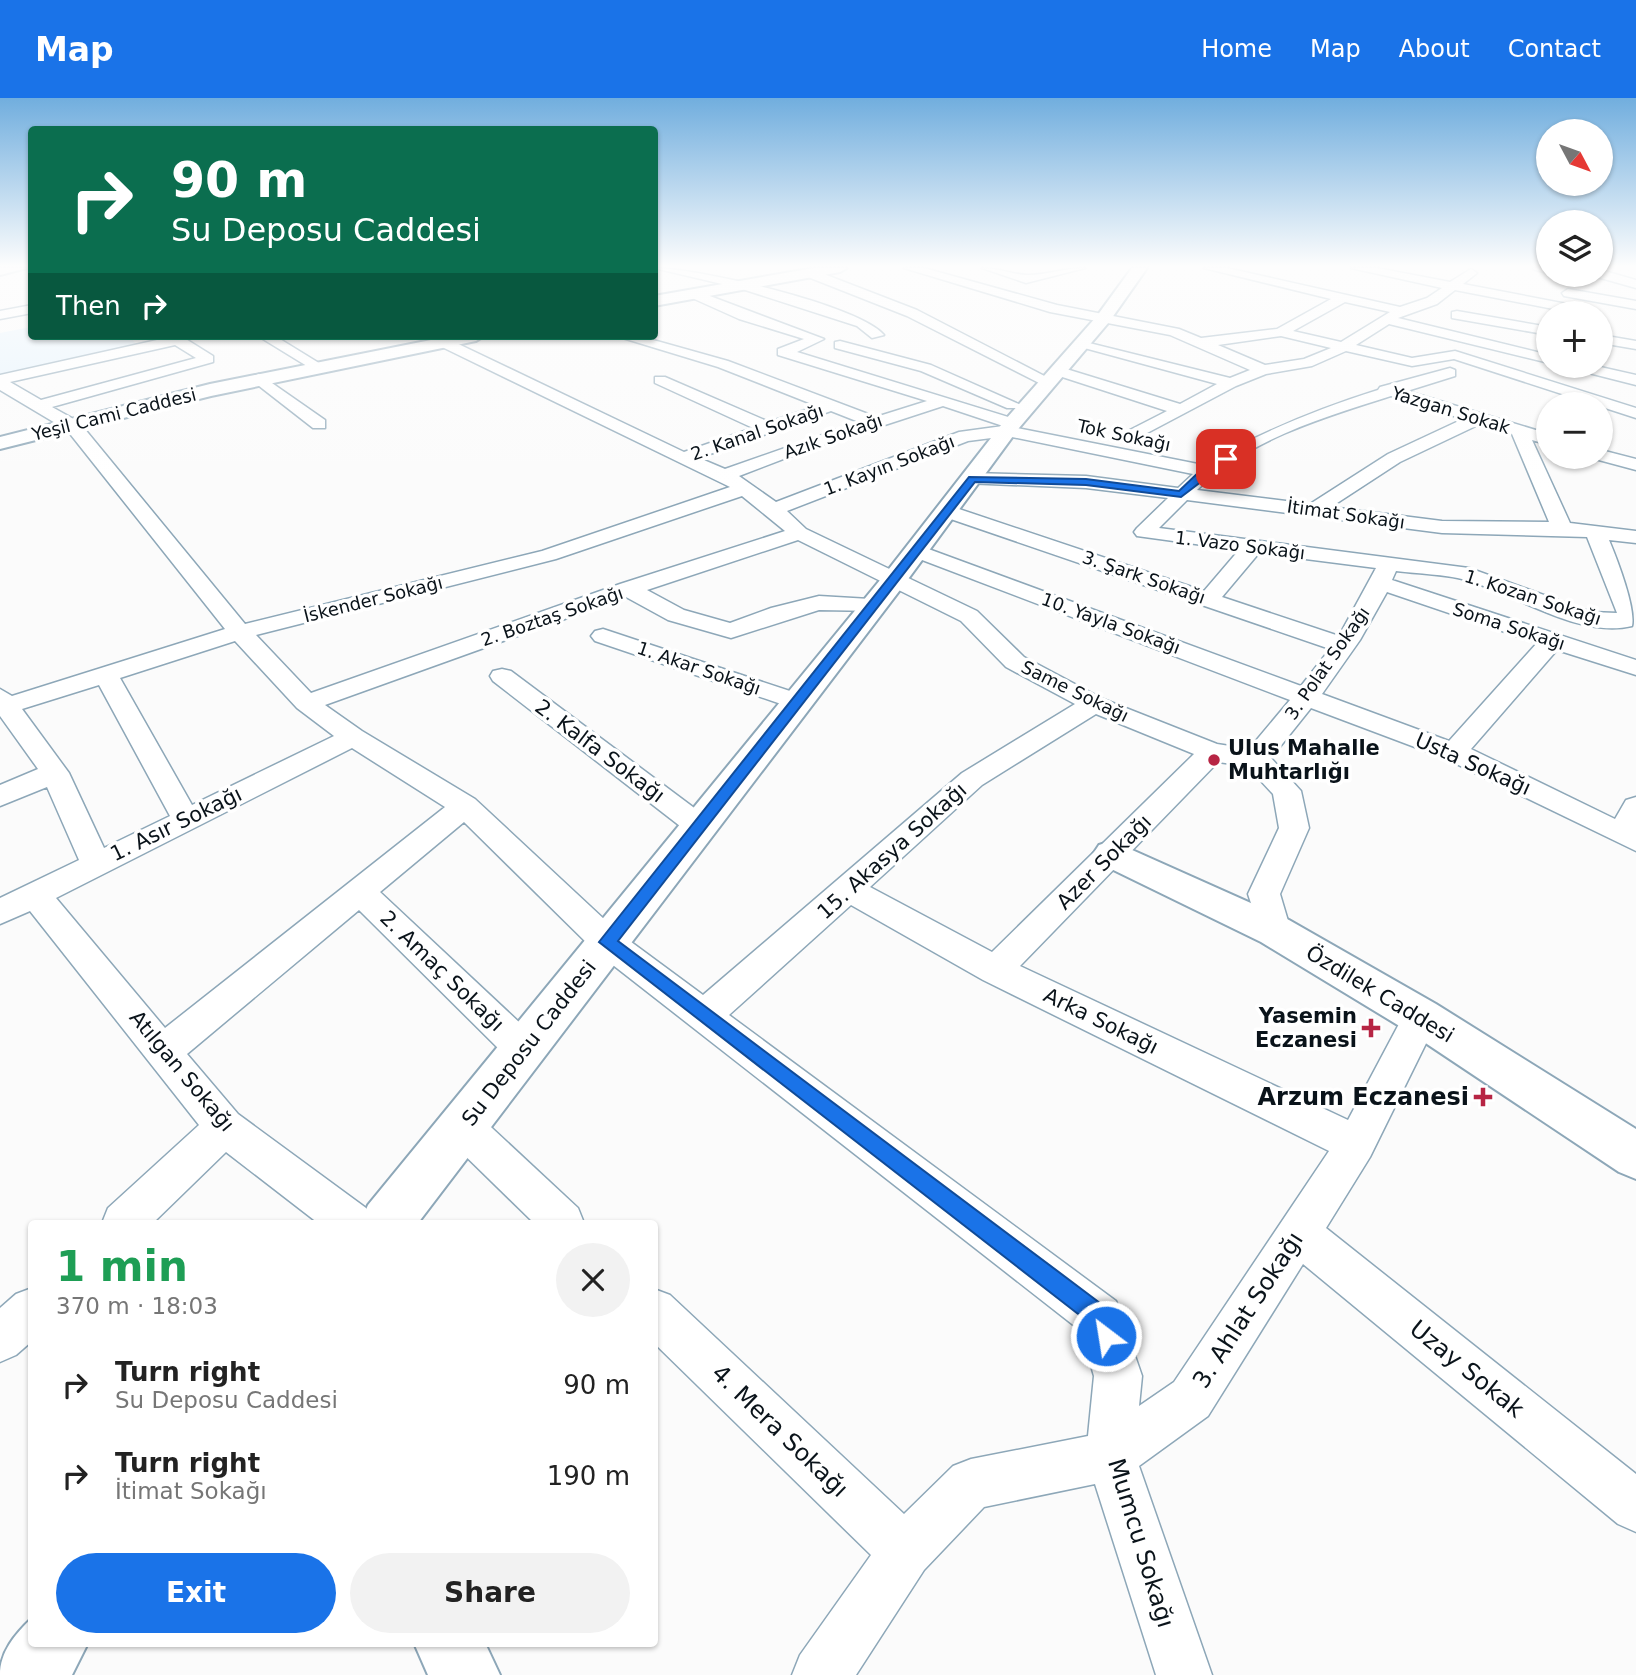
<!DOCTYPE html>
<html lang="en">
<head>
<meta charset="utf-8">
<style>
  :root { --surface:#fff; --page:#f2f2f2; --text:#222; --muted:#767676; --accent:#1a73e8 }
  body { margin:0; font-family:"DejaVu Sans",sans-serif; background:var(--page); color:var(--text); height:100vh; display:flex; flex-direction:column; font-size:26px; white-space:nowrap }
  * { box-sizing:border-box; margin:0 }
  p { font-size:23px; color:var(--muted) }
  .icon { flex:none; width:38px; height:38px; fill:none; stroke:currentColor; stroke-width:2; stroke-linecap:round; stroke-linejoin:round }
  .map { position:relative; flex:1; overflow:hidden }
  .panel { position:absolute; left:28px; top:1122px; width:630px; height:427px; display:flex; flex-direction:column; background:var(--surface); border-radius:7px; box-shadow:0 2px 5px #0004 }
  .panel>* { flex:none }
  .banner { position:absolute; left:28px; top:28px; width:630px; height:214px; border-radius:7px; box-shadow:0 2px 5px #0004; background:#0b6e4f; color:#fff; overflow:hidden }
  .needle { width:46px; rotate:131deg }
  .tools { position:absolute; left:1536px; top:21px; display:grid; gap:14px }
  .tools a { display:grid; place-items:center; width:77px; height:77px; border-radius:50%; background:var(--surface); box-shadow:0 2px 5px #0004; font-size:35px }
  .pin { position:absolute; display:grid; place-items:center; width:60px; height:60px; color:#fff; margin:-30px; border-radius:14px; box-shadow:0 4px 10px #0006 }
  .me { position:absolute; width:77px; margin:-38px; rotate:329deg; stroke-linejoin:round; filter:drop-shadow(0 0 5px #0008) }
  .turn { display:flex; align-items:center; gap:24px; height:147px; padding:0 28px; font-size:32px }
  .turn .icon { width:91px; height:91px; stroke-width:2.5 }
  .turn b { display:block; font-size:49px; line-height:60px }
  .then { display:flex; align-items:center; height:66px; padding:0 28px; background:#0003; gap:14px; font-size:26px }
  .round { display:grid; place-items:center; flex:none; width:74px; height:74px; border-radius:37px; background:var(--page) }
  .headline { display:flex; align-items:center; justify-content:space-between; height:119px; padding:0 28px }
  h1 { font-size:42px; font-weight:600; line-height:52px; color:#1e9e55 }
  .primary-button { display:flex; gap:14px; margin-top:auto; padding:14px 28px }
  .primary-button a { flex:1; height:80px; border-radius:42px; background:var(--accent); color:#fff; font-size:28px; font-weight:600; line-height:80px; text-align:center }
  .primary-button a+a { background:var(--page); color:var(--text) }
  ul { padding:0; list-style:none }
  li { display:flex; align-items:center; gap:21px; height:91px; padding:0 28px }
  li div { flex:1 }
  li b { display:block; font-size:26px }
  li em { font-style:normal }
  header { display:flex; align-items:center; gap:42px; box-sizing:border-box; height:98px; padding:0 35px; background:var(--accent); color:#fff }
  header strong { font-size:33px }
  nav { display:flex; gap:38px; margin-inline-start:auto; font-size:24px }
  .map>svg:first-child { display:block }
  .built { fill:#e5f3fd }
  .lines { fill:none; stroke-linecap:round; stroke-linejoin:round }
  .street-casing { stroke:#8da7b8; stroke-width:3 }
  .secondary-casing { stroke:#8da7b8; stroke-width:4 }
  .street { fill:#fff; fill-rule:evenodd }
  .secondary { fill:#fff; fill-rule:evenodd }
  .route { fill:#1a73e8; stroke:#114b97; stroke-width:2 }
  .poi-dot { fill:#b72544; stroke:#fff; stroke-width:2.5 }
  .labels { text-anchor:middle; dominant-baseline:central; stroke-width:7; stroke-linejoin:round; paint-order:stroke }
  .far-street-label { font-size:18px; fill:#0a131a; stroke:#fff }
  .poi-label { font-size:21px; font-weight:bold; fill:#0a131a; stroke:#fff; text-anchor:start }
  .street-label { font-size:21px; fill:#0a131a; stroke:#fff }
  .near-poi-label { font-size:24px; font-weight:bold; fill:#0a131a; stroke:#fff; text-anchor:end }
  .near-street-label { font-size:24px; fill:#0a131a; stroke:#fff }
</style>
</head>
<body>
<header>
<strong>Map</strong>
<nav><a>Home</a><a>Map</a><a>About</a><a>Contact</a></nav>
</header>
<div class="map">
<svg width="1636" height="1577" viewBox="0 0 1636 1577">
  <rect width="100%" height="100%" fill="#fbfbfb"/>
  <polygon class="built" points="31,229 32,238 129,238 138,248 0,278 0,235"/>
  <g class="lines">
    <g class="street-casing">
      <g id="street">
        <path d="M 654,170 C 697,170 859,207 884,237 L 872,240 L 857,228 L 739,190 Z"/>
        <path d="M 904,170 L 924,170 L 1057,207 L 1179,231 L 1201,240 L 1277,231 L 1331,201 L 1204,170 L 1227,170 L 1400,209 L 1427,200 L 1442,190 L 1351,170 L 1377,170 L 1450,184 L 1471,171 L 1477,175 L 1463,186 L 1593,211 L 1600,215 L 1574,215 L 1455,192 L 1437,206 L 1398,220 L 1549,257 L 1549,265 L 1389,226 L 1356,247 L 1412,260 L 1455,253 L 1636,310 L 1636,320 L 1454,261 L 1412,268 L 1346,253 L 1312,268 L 1266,276 L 1236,288 L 1132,343 L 1123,338 L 1126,334 L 1167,313 L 1053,276 L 1053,270 L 1063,270 L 1180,306 L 1217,286 L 1077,248 L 1077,242 L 1230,280 L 1250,272 L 1170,237 L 1050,214 ZM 1345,204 L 1390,214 L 1341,244 L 1293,233 ZM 1281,238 L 1331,250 L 1304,261 L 1265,267 L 1218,247 Z"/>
        <path d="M 982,170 C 998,170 1014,177 1028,177 C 1047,177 1065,170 1085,170 L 1026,185 Z"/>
        <polygon points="1533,170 1549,170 1549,175 1535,172"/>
        <polygon points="1601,172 1636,182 1636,190 1597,179 1601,177"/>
        <polygon points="808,173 816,173 917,212 1056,284 1053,287 1043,287 907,218 808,179"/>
        <polygon points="1568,191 1636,203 1636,211 1564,198 1562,195"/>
        <path d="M 694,192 L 824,241 L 797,254 L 1018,322 L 1020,326 L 1017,330 L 1203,367 C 1261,334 1315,312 1378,292 L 1380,289 L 1450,270 L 1455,272 L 1455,278 L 1407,293 L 1549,336 L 1549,347 L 1532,342 L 1570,425 L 1636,433 L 1636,445 L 1609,442 C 1617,461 1636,510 1632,528 C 1579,541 1516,496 1466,482 C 1444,476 1419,476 1396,473 L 1392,482 L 1636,562 L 1636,577 L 1557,552 L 1471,651 L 1615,721 L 1626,702 L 1636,699 L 1636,753 L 1444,660 L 1311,610 L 1271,660 L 1301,693 L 1309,730 L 1280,796 L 1291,833 L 1287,842 L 1275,846 L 1263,842 L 1248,796 L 1279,730 L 1273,696 L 1247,668 L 1218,664 L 1020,868 L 1348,1022 L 1408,909 L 1421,904 L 1434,909 L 1439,919 L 1370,1059 L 1326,1130 L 1636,1376 L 1636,1434 L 1618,1426 L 1303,1166 L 1208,1318 L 1139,1368 L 1212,1577 L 1156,1577 L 1095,1386 L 984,1409 L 924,1472 L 856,1577 L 792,1577 L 800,1557 L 871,1457 L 654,1245 L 654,1191 L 670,1197 L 904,1416 L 953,1368 L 971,1361 L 1088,1338 L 1094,1278 L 1081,1233 L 595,853 L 464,724 L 380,794 L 536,940 L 541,951 L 536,962 L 523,967 L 510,962 L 359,812 L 187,956 L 238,1016 L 366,1110 L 372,1125 L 318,1125 L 226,1054 L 153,1125 L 102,1125 L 108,1110 L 199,1027 L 30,813 L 0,826 L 0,800 L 79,762 L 47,689 L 0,708 L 0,687 L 38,671 L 0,618 L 0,591 L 12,598 L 225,531 L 67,332 L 0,292 L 0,277 L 166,240 L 164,238 L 181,238 L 213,258 L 213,264 L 52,309 L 79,324 L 245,526 L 542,453 L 730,389 L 440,248 L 440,242 L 450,242 L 684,354 L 753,330 L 655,285 L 655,279 L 665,279 L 769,324 L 817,308 L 718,269 L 616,238 L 639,238 L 728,263 L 876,319 L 927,303 L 778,257 L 778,251 L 804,241 L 739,221 L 690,199 L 690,193 ZM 175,247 L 196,260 L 41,302 L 10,284 ZM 1391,298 L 1463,321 L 1388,356 L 1310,406 L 1197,392 C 1247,342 1324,319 1391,298 ZM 943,308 L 1003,328 L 959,334 L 776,404 L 739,378 L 799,355 ZM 831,313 L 859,324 L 725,371 L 699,360 ZM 1480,326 L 1512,336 L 1549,424 L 1442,423 L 1331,409 L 1400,364 ZM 1007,338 L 1193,376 L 1178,390 L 1086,378 L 972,375 L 965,377 L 963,381 L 965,385 L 1086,390 L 1168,400 L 1137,430 L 1134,434 L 1137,438 L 1239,452 L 1204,493 L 953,409 L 939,409 L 936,413 L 939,417 L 1330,551 L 1301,588 L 923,449 L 909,449 L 906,453 L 909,457 L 1290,602 L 1249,651 L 1217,646 L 1103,601 L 1024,559 L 977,513 L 806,431 L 787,413 L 968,343 ZM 742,398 L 785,433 L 620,486 L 311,595 L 256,537 L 556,461 ZM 1187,402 L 1442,435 L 1587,439 L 1617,515 L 1591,514 L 1469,470 L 1159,430 ZM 798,442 L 961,523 L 1006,569 L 1075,606 L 962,675 L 703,897 L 619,835 L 475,701 L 362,633 L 325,607 L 626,499 L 668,522 L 731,540 L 819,512 L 878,513 L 881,508 L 878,503 L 870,501 L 819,498 L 771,510 L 730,525 L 684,512 L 647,492 ZM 1259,455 L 1376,470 L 1339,538 L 1222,499 ZM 1387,494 L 1537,545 L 1449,643 L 1322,596 L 1360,542 ZM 235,543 L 297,610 L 334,638 L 192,707 L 120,580 ZM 99,587 L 170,718 L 104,750 L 69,675 L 22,611 ZM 1096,616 L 1194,656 L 992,854 L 870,789 L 982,687 ZM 352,650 L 445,709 L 165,930 L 56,800 ZM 851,807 L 983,882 L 1329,1053 L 1174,1284 L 1139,1308 L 1142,1278 L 1116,1203 L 729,917 Z"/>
        <polygon points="32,207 32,215 0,221 0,213"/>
        <polygon points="1457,213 1549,229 1549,237 1452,220 1452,214"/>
        <polygon points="1601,237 1636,243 1636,251 1601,245"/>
        <polygon points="258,238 275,238 327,270 320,274 315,273"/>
        <polygon points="840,243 931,267 1021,307 1019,310 1007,310 921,273 835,250 835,244"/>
        <polygon points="1571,268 1596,268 1636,277 1636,287 1573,271"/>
        <polygon points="259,276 325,322 325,330 313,330 254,284 254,278"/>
        <polygon points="1601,352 1636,361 1636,372 1595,361 1601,359"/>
        <polygon points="603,531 805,598 809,603 805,608 787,608 595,543 591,538 595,533"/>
        <polygon points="502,571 511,573 709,721 714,728 709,735 699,738 689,735 493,583 490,578 493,573"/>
        <polygon points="464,1012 478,1017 578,1110 584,1125 534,1125 450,1043 444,1030 450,1017"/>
        <polygon points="32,1190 32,1243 16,1257 0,1264 0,1210 16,1196"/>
      </g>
    </g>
    <g class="secondary-casing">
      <g id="secondary">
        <polygon points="0,170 27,170 0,177"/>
        <polygon points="814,170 847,170 840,174 654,208 654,198"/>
        <polygon points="1132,170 1147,170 1109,224 1019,330 903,488 418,1125 360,1125 368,1107 885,476 1005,322 1097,218"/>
        <polygon points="451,238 484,238 476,243 211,298 0,351 0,339 210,286"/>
        <polygon points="1112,743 1289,822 1436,906 1636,1031 1636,1081 1619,1074 1406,932 1261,844 1099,765 1093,756 1099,747"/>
        <path d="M 32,1520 L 32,1545 L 88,1545 L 72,1577 L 0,1577 C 0,1554 15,1536 32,1520 Z"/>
        <polygon points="414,1545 485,1545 500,1577 428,1577"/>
      </g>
    </g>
    <use href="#street" class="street"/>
    <use href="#secondary" class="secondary"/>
  </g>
  <linearGradient id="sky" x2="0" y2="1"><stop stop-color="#71aede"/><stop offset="0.43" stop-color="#fdfdfd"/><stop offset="1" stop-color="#fdfdfd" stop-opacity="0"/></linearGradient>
  <rect width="1636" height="391" fill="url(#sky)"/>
  <polygon class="route" points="1223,359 1231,361 1181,399 1086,387 975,384 618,843 1108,1211 1118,1238 1114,1247 1106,1250 1098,1247 1091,1226 599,844 969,379 1086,381 1179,393 1202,371"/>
  <g class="poi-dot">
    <circle cx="1214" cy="662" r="7"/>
    <path d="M1367.5 919.5h7v7h7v7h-7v7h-7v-7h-7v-7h7z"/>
    <path d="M1479.5 988.5h7v7h7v7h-7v7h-7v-7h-7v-7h7z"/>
  </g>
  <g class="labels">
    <g class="far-street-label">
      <text transform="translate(1451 312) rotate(17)">Yazgan Sokak</text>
      <text transform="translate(114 316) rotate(-14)">Yeşil Cami Caddesi</text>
      <text transform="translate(757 334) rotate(-19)">2. Kanal Sokağı</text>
      <text transform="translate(1124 337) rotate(12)">Tok Sokağı</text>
      <text transform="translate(833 338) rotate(-19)">Azık Sokağı</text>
      <text transform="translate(889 367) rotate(-21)">1. Kayın Sokağı</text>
      <text transform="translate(1346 416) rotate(8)">İtimat Sokağı</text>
      <text transform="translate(1240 447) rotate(7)">1. Vazo Sokağı</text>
      <text transform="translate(1144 479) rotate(19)">3. Şark Sokağı</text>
      <text transform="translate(1533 499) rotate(18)">1. Kozan Sokağı</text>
      <text transform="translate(373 501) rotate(-14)">İskender Sokağı</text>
      <text transform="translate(552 518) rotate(-19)">2. Boztaş Sokağı</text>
      <text transform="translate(1111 525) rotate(20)">10. Yayla Sokağı</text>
      <text transform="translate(1509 528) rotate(18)">Soma Sokağı</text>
      <text transform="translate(1327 565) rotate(-55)">3. Polat Sokağı</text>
      <text transform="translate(699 570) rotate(19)">1. Akar Sokağı</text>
      <text transform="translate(1075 593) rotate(26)">Same Sokağı</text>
    </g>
    <g class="poi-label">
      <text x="1228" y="650">Ulus Mahalle<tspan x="1228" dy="24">Muhtarlığı</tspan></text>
      <text x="1357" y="918" text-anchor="end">Yasemin<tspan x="1357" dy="24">Eczanesi</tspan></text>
    </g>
    <g class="street-label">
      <text transform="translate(600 653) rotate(37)">2. Kalfa Sokağı</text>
      <text transform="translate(1473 666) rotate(24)">Usta Sokağı</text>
      <text transform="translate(176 726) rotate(-26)">1. Asır Sokağı</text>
      <text transform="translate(892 753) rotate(-42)">15. Akasya Sokağı</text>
      <text transform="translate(1104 764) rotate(-45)">Azer Sokağı</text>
      <text transform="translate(442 873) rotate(44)">2. Amaç Sokağı</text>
      <text transform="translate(1380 896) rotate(31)">Özdilek Caddesi</text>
      <text transform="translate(1101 923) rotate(26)">Arka Sokağı</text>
      <text transform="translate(529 945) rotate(-52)">Su Deposu Caddesi</text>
      <text transform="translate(182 973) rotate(50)">Atılgan Sokağı</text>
    </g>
    <g class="near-poi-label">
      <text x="1469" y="999">Arzum Eczanesi</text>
    </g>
    <g class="near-street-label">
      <text transform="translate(1248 1212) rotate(-57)">3. Ahlat Sokağı</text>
      <text transform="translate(1467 1271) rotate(39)">Uzay Sokak</text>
      <text transform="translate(780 1333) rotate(44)">4. Mera Sokağı</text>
      <text transform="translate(1141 1445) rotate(73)">Mumcu Sokağı</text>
    </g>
  </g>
</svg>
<div class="tools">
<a><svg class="needle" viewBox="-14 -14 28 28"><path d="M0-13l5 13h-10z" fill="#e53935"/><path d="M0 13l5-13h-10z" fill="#767676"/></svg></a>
<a><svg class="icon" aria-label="layers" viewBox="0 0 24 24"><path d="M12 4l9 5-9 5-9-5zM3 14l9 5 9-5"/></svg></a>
<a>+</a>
<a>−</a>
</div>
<div class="pin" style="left:1226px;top:361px;background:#d93025"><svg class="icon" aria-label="arrive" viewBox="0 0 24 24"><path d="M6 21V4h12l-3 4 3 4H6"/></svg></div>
<svg class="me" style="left:1106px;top:1238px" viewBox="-20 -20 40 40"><circle r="17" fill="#1a73e8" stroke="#fff" stroke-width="3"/><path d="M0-11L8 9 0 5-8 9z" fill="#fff"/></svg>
<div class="banner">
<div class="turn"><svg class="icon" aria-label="right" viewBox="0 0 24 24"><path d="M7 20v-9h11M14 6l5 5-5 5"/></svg><div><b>90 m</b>Su Deposu Caddesi</div></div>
<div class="then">Then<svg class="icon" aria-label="right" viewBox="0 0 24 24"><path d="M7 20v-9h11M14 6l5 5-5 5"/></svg></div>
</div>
<section class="panel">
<div class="headline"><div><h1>1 min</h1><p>370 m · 18:03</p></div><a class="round"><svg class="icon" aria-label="close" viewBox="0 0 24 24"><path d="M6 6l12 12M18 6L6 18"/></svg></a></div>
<ul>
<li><svg class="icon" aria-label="right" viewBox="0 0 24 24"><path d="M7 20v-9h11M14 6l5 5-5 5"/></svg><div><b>Turn right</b><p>Su Deposu Caddesi</p></div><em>90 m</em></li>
<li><svg class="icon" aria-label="right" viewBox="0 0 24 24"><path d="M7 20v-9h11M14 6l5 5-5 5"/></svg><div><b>Turn right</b><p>İtimat Sokağı</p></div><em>190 m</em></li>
</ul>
<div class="primary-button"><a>Exit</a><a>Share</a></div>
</section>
</div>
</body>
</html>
